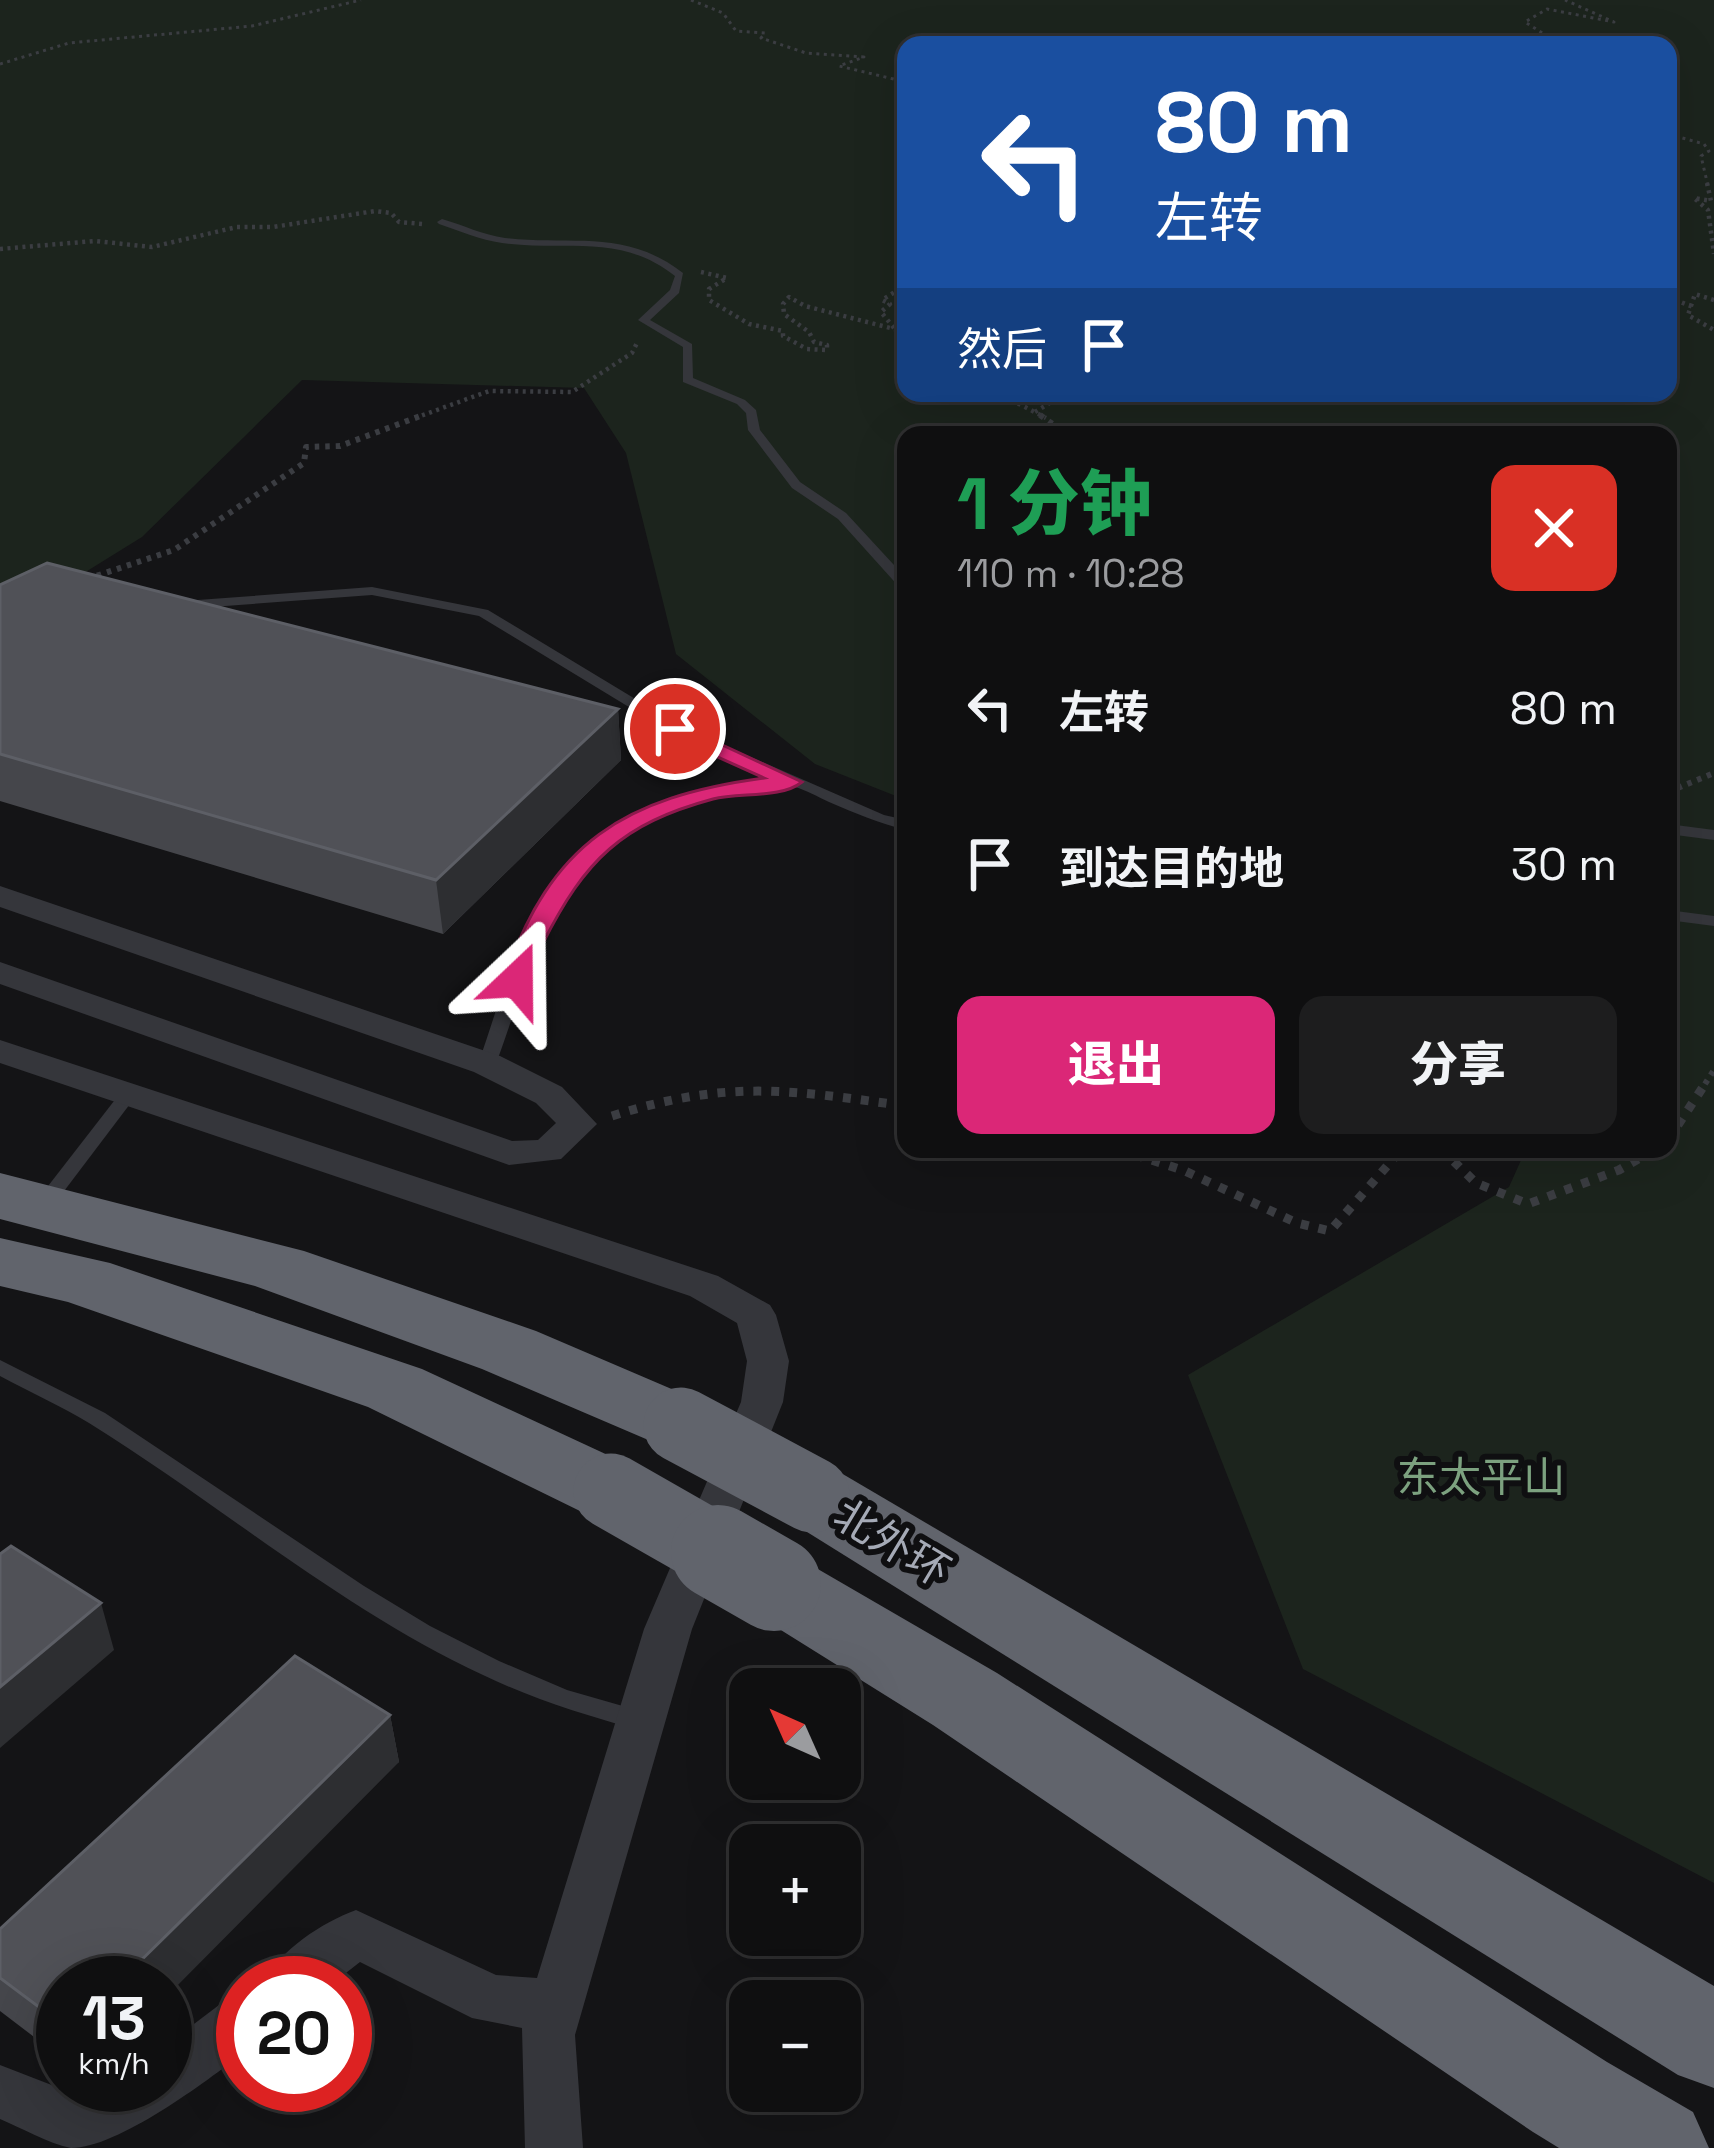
<!DOCTYPE html>
<html lang="zh">
<head>
<meta charset="utf-8">
<style>
  :root { --surface:#0f0f10; --page:#1d1d1e; --text:#f1f3f6; --muted:#9b9c9f; --line:#2f2f30; --accent:#db2777 }
  body { margin:0; font-family:"Space Grotesk","Noto Sans SC",sans-serif; background:var(--page); color:var(--text); height:100vh; display:flex; flex-direction:column; font-size:45px; white-space:nowrap }
  * { box-sizing:border-box; margin:0 }
  p { font-size:39px; color:var(--muted) }
  .icon { flex:none; width:66px; height:66px; fill:none; stroke:currentColor; stroke-width:2; stroke-linecap:round; stroke-linejoin:round }
  .map { position:relative; flex:1; overflow:hidden }
  .sheet { position:absolute; left:897px; top:426px; width:780px; height:732px; display:flex; flex-direction:column; background:var(--surface); border-radius:24px; box-shadow:0 12px 48px #0002,0 0 0 3px var(--line) }
  .sheet>* { flex:none }
  .top-card { position:absolute; left:897px; top:36px; width:780px; height:366px; border-radius:24px; box-shadow:0 12px 48px #0002,0 0 0 3px var(--line); background:#1a4fa0; color:#fff; overflow:hidden }
  .needle { width:78px; rotate:315deg }
  .buttons { position:absolute; left:729px; top:1668px; display:grid; gap:24px }
  .buttons a { display:grid; place-items:center; width:132px; height:132px; border-radius:24px; background:var(--surface); box-shadow:0 12px 48px #0002,0 0 0 3px var(--line); font-size:60px }
  .speed { position:absolute; left:36px; top:1956px; display:flex; gap:24px; font-size:60px; font-weight:700; text-align:center }
  .speed>* { display:grid; place-content:center; width:156px; height:156px; border-radius:50%; background:var(--surface); box-shadow:0 12px 48px #0002,0 0 0 3px var(--line); line-height:1 }
  .speed small { font-size:30px; font-weight:400 }
  .speed .limit { border:18px solid #d22; background:#fff; color:#111 }
  .pin { position:absolute; display:grid; place-items:center; width:102px; height:102px; color:#fff; margin:-51px; border:6px solid #fff; border-radius:50%; box-shadow:0 3px 12px #0007 }
  .me { position:absolute; width:132px; margin:-66px; rotate:23deg; stroke-linejoin:round; filter:drop-shadow(0 0 9px #0008) }
  .turn { display:flex; align-items:center; gap:42px; height:252px; padding:0 60px; font-size:54px }
  .turn .icon { width:156px; height:156px; stroke-width:2.5 }
  .turn b { display:block; font-size:84px; line-height:102px }
  .then { display:flex; align-items:center; height:114px; padding:0 60px; background:#0003; gap:24px; font-size:45px }
  .round { display:grid; place-items:center; flex:none; width:126px; height:126px; border-radius:24px; background:var(--page) }
  .summary { display:flex; align-items:center; justify-content:space-between; height:204px; padding:0 60px }
  h1 { font-size:72px; font-weight:800; line-height:90px; color:#1e9e55 }
  .cta { display:flex; gap:24px; margin-top:auto; padding:24px 60px }
  .cta a { flex:1; height:138px; border-radius:24px; background:var(--accent); color:#fff; font-size:48px; font-weight:800; line-height:138px; text-align:center }
  .cta a+a { background:var(--page); color:var(--text) }
  ul { padding:0; list-style:none }
  li { display:flex; align-items:center; gap:36px; height:156px; padding:0 60px }
  li div { flex:1 }
  li b { display:block; font-size:45px }
  li em { font-style:normal }
  .map>svg:first-child { display:block }
  .green { fill:#1c241d; fill-rule:evenodd }
  .lines { fill:none; stroke-linecap:round; stroke-linejoin:round }
  .path-far3 { stroke:#3b3d42; stroke-width:3; stroke-dasharray:3 4.5; stroke-linecap:butt }
  .path-far2 { stroke:#3b3d42; stroke-width:4.5; stroke-dasharray:3 4.5; stroke-linecap:butt }
  .path-far1 { stroke:#3b3d42; stroke-width:6; stroke-dasharray:4.5 6; stroke-linecap:butt }
  .path { stroke:#3b3d42; stroke-width:9; stroke-dasharray:8 10; stroke-linecap:butt }
  .lane { fill:#35363b; fill-rule:evenodd }
  .street { fill:#35363b; fill-rule:evenodd }
  .highway { fill:#61646c; fill-rule:evenodd }
  .highway-bridge-far1 { stroke:#61646c; stroke-width:75 }
  .highway-bridge { stroke:#61646c; stroke-width:94 }
  .wall { fill:#45464b }
  .shaded-wall { fill:#2d2e31 }
  .building { fill:#505157; stroke:#5d5f66; stroke-width:3 }
  .route { fill:#db2777; stroke:#8e194d; stroke-width:3 }
  .labels { text-anchor:middle; dominant-baseline:central; stroke-width:12; stroke-linejoin:round; paint-order:stroke }
  .near-park-label { font-size:42px; fill:#7ca17f; stroke:#0f0f11 }
  .near-street-label { font-size:42px; fill:#a5aab6; stroke:#0f0f11 }
</style>
</head>
<body>
<div class="map">
<svg width="1714" height="2148" viewBox="0 0 1714 2148">
  <rect width="100%" height="100%" fill="#141416"/>
  <path class="green" d="M 0,0 L 1714,0 L 1714,1883 L 1303,1669 L 1188,1375 L 1509,1187 L 1526,1149 L 1668,1149 L 1668,435 L 906,435 L 906,800 L 815,764 L 676,654 L 626,453 L 584,388 L 302,380 L 142,537 L 0,625 ZM 906,45 L 1668,45 L 1668,393 L 906,393 Z"/>
  <g class="lines">
    <g class="path-far3">
      <polyline points="691,0 723,13 736,31 765,33 761,38 806,53 864,57 839,66 906,82"/>
      <polyline points="1561,45 1525,22 1547,9 1614,22 1565,0"/>
      <polyline points="0,64 69,43 252,26 361,0"/>
      <polyline points="1668,134 1704,144 1709,151 1701,156 1708,186"/>
    </g>
    <g class="path-far2">
      <polyline points="1707,183 1711,201 1694,198 1708,210 1714,254"/>
      <polyline points="0,249 95,241 152,247 237,227 273,227 375,211 391,213 399,222 422,224"/>
      <polyline points="906,254 894,252 906,267"/>
      <polyline points="701,272 727,278 709,289 709,300 749,324 783,331 783,336 807,349 827,350 827,345 814,342 809,332 784,314 783,304 789,297 805,306 906,332"/>
      <polyline points="1668,297 1693,307"/>
      <polyline points="1714,300 1695,294 1688,315 1714,330"/>
      <polyline points="894,328 881,312 890,304 882,300 906,285"/>
      <polyline points="998,393 1046,418"/>
      <polyline points="1035,412 1066,393"/>
      <polyline points="415,418 489,391 572,392 632,353 638,341"/>
    </g>
    <g class="path-far1">
      <polyline points="1040,415 1068,435"/>
      <polyline points="87,579 174,550 304,463 306,447 340,446 423,415"/>
      <polyline points="1668,792 1714,773"/>
      <polyline points="1705,1084 1714,1070"/>
    </g>
    <g class="path">
      <path d="M 612,1116 C 729,1079 789,1090 906,1106"/>
      <polyline points="1668,1140 1707,1081"/>
      <polyline points="1118,1149 1185,1171 1297,1223 1330,1231 1402,1149"/>
      <polyline points="1441,1149 1476,1183 1528,1204 1619,1170 1656,1149"/>
    </g>
    <g class="lane">
      <path d="M 442,219 C 463,225 483,235 505,238 C 571,246 625,228 683,273 L 679,293 L 650,320 L 692,344 L 693,378 L 745,400 L 756,410 L 760,430 L 800,482 L 846,513 L 906,578 L 906,590 L 901,589 L 838,519 L 792,488 L 748,430 L 746,413 L 737,404 L 683,382 L 683,347 L 638,320 L 670,290 L 675,276 C 619,232 566,252 502,243 C 480,240 460,231 439,224 L 437,222 Z"/>
      <path d="M 372,587 L 488,610 L 680,726 L 884,815 L 906,820 L 906,830 C 879,823 854,813 829,802 C 818,797 806,790 795,787 C 777,782 735,795 715,799 C 558,834 543,934 496,1064 L 493,1068 L 481,1068 L 478,1064 C 492,1026 502,986 519,949 C 573,827 652,798 777,779 L 670,732 L 479,616 L 372,595 L 184,609 L 177,605 L 184,601 Z"/>
      <polygon points="1668,824 1714,830 1714,840 1668,834"/>
      <polygon points="1668,910 1714,916 1714,926 1668,920"/>
      <polygon points="127,1090 136,1096 52,1207 38,1207 35,1203 38,1199 121,1092"/>
      <path d="M 0,1360 L 105,1413 L 364,1586 L 430,1626 L 499,1661 L 567,1690 L 647,1713 L 650,1720 L 647,1727 L 638,1730 C 585,1715 533,1699 483,1675 C 341,1609 221,1505 89,1423 C 61,1406 30,1392 0,1376 Z"/>
    </g>
    <g class="street">
      <polygon points="0,886 500,1056 562,1087 597,1124 561,1159 509,1165 0,984 0,962 512,1141 538,1140 556,1123 536,1103 474,1072 0,907"/>
      <path d="M 0,1040 L 718,1276 L 770,1305 L 776,1315 L 789,1361 L 783,1402 L 692,1629 L 575,2035 L 583,2148 L 525,2148 L 522,2028 L 472,2018 L 360,1962 L 333,1983 L 264,1983 C 278,1951 323,1922 356,1910 L 496,1975 L 537,1978 L 644,1629 L 741,1402 L 747,1361 L 737,1323 L 690,1296 L 0,1063 Z"/>
      <path d="M 243,1994 L 243,2053 C 207,2081 118,2148 71,2148 C 47,2143 22,2128 0,2119 L 0,2065 L 80,2096 L 101,2085 L 165,2085 L 165,2046 L 223,2002 Z"/>
    </g>
    <g class="highway">
      <polygon points="0,1173 304,1251 536,1331 709,1405 721,1425 709,1445 681,1454 482,1369 255,1286 0,1219"/>
      <polygon points="0,1238 110,1263 422,1369 640,1470 652,1491 640,1512 611,1521 582,1512 368,1407 68,1302 0,1286"/>
      <polygon points="812,1465 841,1473 1714,1986 1714,2088 1678,2075 783,1517 771,1495 783,1473"/>
      <polygon points="774,1551 804,1561 997,1673 1607,2062 1693,2112 1709,2148 1559,2148 1533,2132 933,1725 744,1607 731,1584 744,1561"/>
    </g>
    <g class="highway-bridge-far1">
      <polyline points="681,1425 812,1495"/>
      <polyline points="611,1491 723,1555"/>
    </g>
    <polyline class="highway-bridge" points="718,1552 774,1584"/>
  </g>
  <g class="wall">
    <polygon points="0,585 618,709 621,760 443,934 0,801"/>
    <polygon points="390,1715 399,1762 63,1983 63,2059 0,2011 0,1929"/>
  </g>
  <g class="shaded-wall">
    <polygon points="618,709 621,760 443,934 436,880"/>
    <polygon points="101,1603 114,1650 0,1748 0,1687"/>
    <polygon points="390,1715 399,1762 165,1998 165,1983 118,1983"/>
  </g>
  <g class="building">
    <polygon points="47,563 618,709 436,880 0,754 0,585"/>
    <polygon points="11,1546 101,1603 0,1687 0,1554"/>
    <polygon points="295,1656 390,1715 118,1983 63,1983 63,2025 0,1978 0,1929"/>
  </g>
  <path class="route" d="M 675,723 L 802,782 C 781,799 739,792 713,799 C 621,824 585,860 543,943 C 536,956 534,972 526,986 L 508,986 L 504,980 C 550,842 625,797 764,778 L 667,734 L 664,729 Z"/>
  <g class="labels">
    <g class="near-park-label">
      <text x="1481" y="1477">东太平山</text>
    </g>
    <g class="near-street-label">
      <text transform="translate(892 1543) rotate(31)">北外环</text>
    </g>
  </g>
</svg>
<div class="buttons">
<a><svg class="needle" viewBox="-14 -14 28 28"><path d="M0-13l5 13h-10z" fill="#e53935"/><path d="M0 13l5-13h-10z" fill="#9b9c9f"/></svg></a>
<a>+</a>
<a>−</a>
</div>
<div class="speed"><div>13<small>km/h</small></div><div class="limit">20</div></div>
<div class="pin" style="left:675px;top:729px;background:#d93025"><svg class="icon" aria-label="arrive" viewBox="0 0 24 24"><path d="M6 21V4h12l-3 4 3 4H6"/></svg></div>
<svg class="me" style="left:517px;top:980px" viewBox="-20 -20 40 40"><path d="M0-17L14 15 0 8-14 15z" fill="#db2777" stroke="#fff" stroke-width="4"/></svg>
<div class="top-card">
<div class="turn"><svg class="icon" aria-label="left" viewBox="0 0 24 24"><path d="M17 20v-9H6M10 6l-5 5 5 5"/></svg><div><b>80 m</b>左转</div></div>
<div class="then">然后<svg class="icon" aria-label="arrive" viewBox="0 0 24 24"><path d="M6 21V4h12l-3 4 3 4H6"/></svg></div>
</div>
<section class="sheet">
<div class="summary"><div><h1>1 分钟</h1><p>110 m · 10:28</p></div><a class="round" style="background:#d93025;color:#fff"><svg class="icon" aria-label="close" viewBox="0 0 24 24"><path d="M6 6l12 12M18 6L6 18"/></svg></a></div>
<ul>
<li><svg class="icon" aria-label="left" viewBox="0 0 24 24"><path d="M17 20v-9H6M10 6l-5 5 5 5"/></svg><div><b>左转</b></div><em>80 m</em></li>
<li><svg class="icon" aria-label="arrive" viewBox="0 0 24 24"><path d="M6 21V4h12l-3 4 3 4H6"/></svg><div><b>到达目的地</b></div><em>30 m</em></li>
</ul>
<div class="cta"><a>退出</a><a>分享</a></div>
</section>
</div>
</body>
</html>
